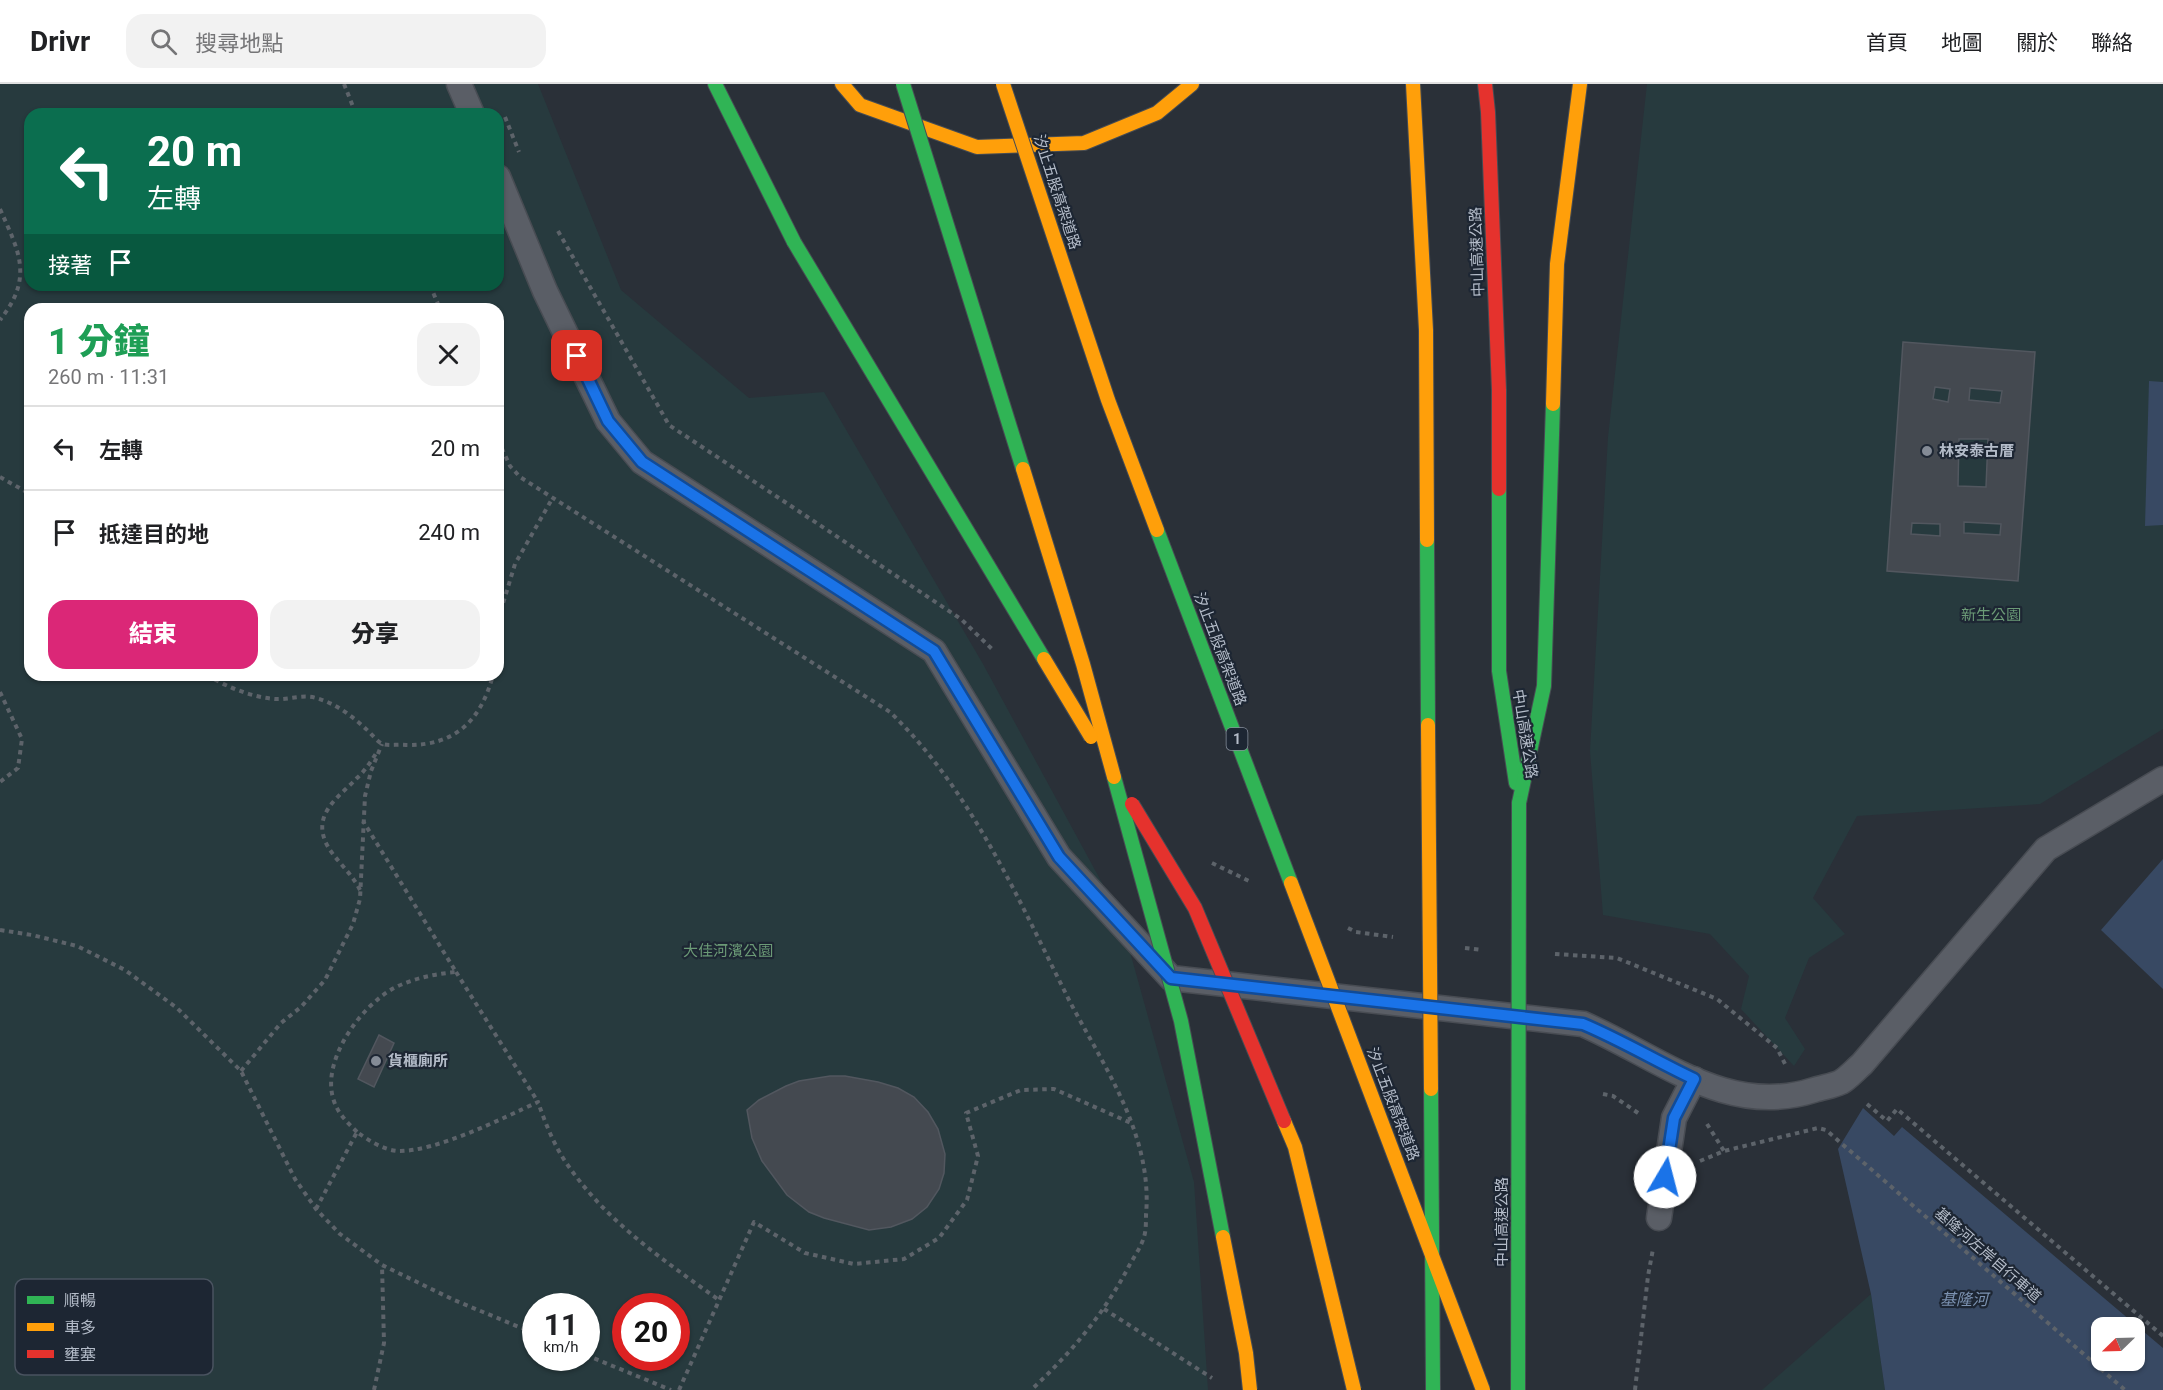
<!DOCTYPE html>
<html lang="zh-TW">
<head>
<meta charset="utf-8">
<style>
  :root { --surface:#fff; --page:#f2f2f2; --text:#202124; --muted:#757577; --line:#e0e0e0; --accent:#db2777 }
  body { margin:0; font-family:Roboto,"Noto Sans TC",sans-serif; background:var(--page); color:var(--text); height:100vh; display:flex; flex-direction:column; font-size:22px; white-space:nowrap }
  * { box-sizing:border-box; margin:0 }
  p { font-size:20px; color:var(--muted) }
  .icon { flex:none; width:33px; height:33px; fill:none; stroke:currentColor; stroke-width:2; stroke-linecap:round; stroke-linejoin:round }
  .map { position:relative; flex:1; overflow:hidden }
  .drawer { position:absolute; left:24px; top:219px; width:480px; height:378px; display:flex; flex-direction:column; background:var(--surface); border-radius:18px; box-shadow:0 2px 4px #0004 }
  .drawer>* { flex:none }
  .banner { position:absolute; left:24px; top:24px; width:480px; height:183px; border-radius:18px; box-shadow:0 2px 4px #0004; background:#0b6e4f; color:#fff; overflow:hidden }
  .needle { width:39px; rotate:247deg }
  .buttons { position:absolute; left:2091px; top:1233px; display:grid; gap:12px }
  .buttons a { display:grid; place-items:center; width:54px; height:54px; border-radius:12px; background:var(--surface); box-shadow:0 2px 4px #0004; font-size:30px }
  .speed { position:absolute; left:522px; top:1209px; display:flex; gap:12px; font-size:30px; font-weight:700; text-align:center }
  .speed>* { display:grid; place-content:center; width:78px; height:78px; border-radius:50%; background:var(--surface); box-shadow:0 2px 4px #0004; line-height:1 }
  .speed small { font-size:15px; font-weight:400 }
  .speed .limit { border:9px solid #d22; background:#fff; color:#111 }
  .pin { position:absolute; display:grid; place-items:center; width:51px; height:51px; color:#fff; margin:-26px; border-radius:12px; box-shadow:0 3px 9px #0006 }
  .me { position:absolute; width:66px; margin:-33px; rotate:8deg; stroke-linejoin:round; filter:drop-shadow(0 0 4px #0008) }
  .turn { display:flex; align-items:center; gap:21px; height:126px; padding:0 24px; font-size:27px }
  .turn .icon { width:78px; height:78px; stroke-width:2.5 }
  .turn b { display:block; font-size:42px; line-height:51px }
  .then { display:flex; align-items:center; height:57px; padding:0 24px; background:#0003; gap:12px; font-size:22px }
  .round { display:grid; place-items:center; flex:none; width:63px; height:63px; border-radius:18px; background:var(--page) }
  .head { display:flex; align-items:center; justify-content:space-between; height:102px; padding:0 24px }
  h1 { font-size:36px; font-weight:800; line-height:45px; color:#1e9e55 }
  .primary-button { display:flex; gap:12px; margin-top:auto; padding:12px 24px }
  .primary-button a { flex:1; height:69px; border-radius:18px; background:var(--accent); color:#fff; font-size:24px; font-weight:800; line-height:69px; text-align:center }
  .primary-button a+a { background:var(--page); color:var(--text) }
  ul { padding:0; list-style:none }
  li { display:flex; align-items:center; gap:18px; height:84px; padding:0 24px; border-top:2px solid var(--line) }
  li div { flex:1 }
  li b { display:block; font-size:22px }
  li em { font-style:normal }
  header { display:flex; align-items:center; gap:36px; box-sizing:border-box; height:84px; padding:0 30px; background:var(--surface); border-bottom:2px solid var(--line) }
  header strong { font-size:28px }
  nav { display:flex; gap:33px; margin-inline-start:auto; font-size:21px }
  .search { width:420px; height:54px; background:var(--page); display:flex; align-items:center; gap:15px; box-sizing:border-box; padding:0 21px; border-radius:18px; color:var(--muted); font-size:22px }
  .map>svg:first-child { display:block }
  .green { fill:#273a3e; fill-rule:evenodd }
  .water { fill:#384963; fill-rule:evenodd }
  .building { fill:#444950; stroke:#52575f; stroke-width:1.5; fill-rule:evenodd }
  .lines { fill:none; stroke-linecap:round; stroke-linejoin:round }
  .lane-casing { stroke:#484c53; stroke-width:27 }
  .fast-casing { stroke:#474c53; stroke-width:16 }
  .slow-casing { stroke:#474c53; stroke-width:16 }
  .jam-casing { stroke:#474c53; stroke-width:16 }
  .path { stroke:#5d636a; stroke-width:4; stroke-dasharray:4.5 4.5; stroke-linecap:butt }
  .lane { stroke:#5a5e66; stroke-width:24 }
  .fast { stroke:#30b455; stroke-width:14 }
  .slow { stroke:#ff9f0a; stroke-width:14 }
  .jam { stroke:#e5322d; stroke-width:14 }
  .fast-bridge-casing { stroke:#474c53; stroke-width:16; stroke-linecap:butt }
  .slow-bridge-casing { stroke:#474c53; stroke-width:16; stroke-linecap:butt }
  .jam-bridge-casing { stroke:#474c53; stroke-width:16; stroke-linecap:butt }
  .fast-bridge { stroke:#30b455; stroke-width:14 }
  .slow-bridge { stroke:#ff9f0a; stroke-width:14 }
  .jam-bridge { stroke:#e5322d; stroke-width:14 }
  .route-casing { stroke:#114b97; stroke-width:15 }
  .route { stroke:#1a73e8; stroke-width:10 }
  .poi-dot { fill:#848b96; stroke:#1d2633; stroke-width:2 }
  .labels { text-anchor:middle; dominant-baseline:central; stroke-width:4.5; stroke-linejoin:round; paint-order:stroke }
  .shield { fill:#1d2633; stroke:#878f9c; stroke-width:1.5 }
  .shield-label { font-size:14px; font-weight:bold; fill:#b4bcc9 }
  .street-label { font-size:15px; fill:#b4bcc9; stroke:#1d2633 }
  .poi-label { font-size:15px; font-weight:bold; fill:#b4bcc9; stroke:#1d2633; text-anchor:start }
  .park-label { font-size:15px; fill:#6b9a76; stroke:#1d2633 }
  .water-label { font-size:16px; font-style:italic; fill:#7c92b1; stroke:#1d2633 }
  .key { fill:#1d2633; stroke:#4a5360; stroke-width:1.5 }
  .key-label { font-size:16px; fill:#b4bcc9 }
</style>
</head>
<body>
<header>
<strong>Drivr</strong>
<div class="search"><svg class="icon" aria-label="search" viewBox="0 0 24 24"><circle cx="10" cy="10" r="6"/><path d="M15 15l6 6"/></svg>搜尋地點</div>
<nav><a>首頁</a><a>地圖</a><a>關於</a><a>聯絡</a></nav>
</header>
<div class="map">
<svg width="2163" height="1306" viewBox="0 0 2163 1306">
  <rect width="100%" height="100%" fill="#2a3038"/>
  <g class="green">
    <path d="M 0,0 L 538,0 L 621,206 L 749,314 L 824,308 L 983,580 L 1120,832 L 1194,1098 L 1208,1306 L 0,1306 ZM 30,30 L 498,30 L 498,201 L 30,201 ZM 30,225 L 498,225 L 498,591 L 30,591 ZM 536,1222 L 586,1222 L 586,1274 L 536,1274 ZM 626,1222 L 676,1222 L 676,1274 L 626,1274 Z"/>
    <polygon points="1647,0 2163,0 2163,645 2040,720 1857,732 1813,814 1845,850 1809,874 1785,934 1805,965 1794,982 1741,925 1749,892 1710,850 1603,831 1590,667 1608,353"/>
    <polygon points="1871,1210 1885,1306 1762,1306"/>
  </g>
  <g class="water">
    <polygon points="2149,297 2163,298 2163,441 2145,442"/>
    <polygon points="2163,775 2163,905 2101,846"/>
    <path d="M 1863,1024 L 1894,1052 L 1902,1043 L 2163,1264 L 2163,1306 L 1885,1306 L 1871,1210 L 1838,1065 ZM 2102,1244 L 2134,1244 L 2134,1276 L 2102,1276 Z"/>
  </g>
  <g class="building">
    <path d="M 1903,258 L 2035,268 L 2018,497 L 1887,487 ZM 1935,303 L 1950,305 L 1948,318 L 1933,315 ZM 1970,304 L 2002,307 L 2000,319 L 1969,316 ZM 1959,355 L 1988,355 L 1986,403 L 1958,402 ZM 1964,438 L 2001,440 L 2000,451 L 1964,449 ZM 1912,439 L 1940,440 L 1940,452 L 1911,450 Z"/>
    <polygon points="379,951 394,959 374,1003 358,995"/>
    <polygon points="830,992 845,992 878,998 898,1004 914,1013 928,1028 938,1045 945,1070 944,1089 939,1105 927,1123 912,1135 891,1143 869,1146 824,1134 809,1128 787,1111 762,1077 752,1054 747,1026 759,1016 786,1002 799,997"/>
  </g>
  <g class="lines">
    <g class="lane-casing">
      <g id="lane">
        <polyline points="459,0 472,30"/>
        <path d="M 498,93 L 545,207 L 608,337 L 642,378 L 934,567 L 1059,773 L 1171,894 L 1583,940 C 1659,973 1727,1034 1814,1006 C 1823,1003 1833,1002 1841,998 C 1848,994 1855,986 1862,980 L 2046,765 L 2163,695"/>
        <polyline points="1659,1134 1674,1034 1694,995"/>
      </g>
    </g>
    <g class="fast-casing">
      <g id="fast">
        <polyline points="715,0 794,158"/>
        <polyline points="1499,405 1499,587 1516,699"/>
        <polyline points="1427,456 1428,641"/>
        <polyline points="1519,719 1544,602 1553,320"/>
      </g>
    </g>
    <g class="slow-casing">
      <g id="slow">
        <polyline points="842,0 860,21 977,63 1084,59 1157,29 1192,0"/>
        <polyline points="1413,0 1426,246 1427,456"/>
        <polyline points="1553,320 1557,180 1580,0"/>
      </g>
    </g>
    <g class="jam-casing">
      <polyline id="jam" points="1485,0 1488,28 1499,306 1499,405"/>
    </g>
    <g class="path">
      <polyline points="344,0 356,30"/>
      <polyline points="505,33 519,68"/>
      <path d="M 0,125 C 19,168 34,193 0,236"/>
      <polyline points="558,147 669,341 961,535 994,567"/>
      <polyline points="430,201 440,225"/>
      <path d="M 498,356 L 510,382 L 520,393 L 890,628 C 972,707 1018,815 1069,916 C 1104,983 1153,1051 1146,1131 C 1146,1138 1146,1147 1144,1153 C 1141,1163 1134,1173 1129,1182 C 1104,1230 1071,1269 1031,1306"/>
      <polyline points="0,393 30,410"/>
      <polyline points="498,536 515,480 552,415"/>
      <path d="M 207,591 C 227,603 251,613 275,615 C 288,616 304,610 316,614 C 335,619 352,632 366,645 C 371,649 377,658 383,660 C 390,662 399,660 406,661 C 456,662 481,636 493,591"/>
      <polyline points="0,608 22,655 18,684 0,698"/>
      <polyline points="1212,779 1251,798"/>
      <path d="M 360,806 C 351,788 335,776 327,761 C 311,730 339,713 357,694 C 365,687 371,677 377,668"/>
      <polyline points="1348,844 1356,848 1393,853"/>
      <polyline points="0,846 32,851 77,862 125,886 177,924 241,987 295,1095 316,1125 340,1150 382,1181 454,1216 536,1250"/>
      <polyline points="1465,864 1482,866"/>
      <polyline points="1555,870 1617,874 1717,915 1777,964 1785,980"/>
      <polyline points="456,888 538,1018"/>
      <polyline points="241,987 281,939 301,923 325,896 353,840 360,815 365,712 371,687 382,660"/>
      <polyline points="1603,1010 1613,1012 1641,1031"/>
      <polyline points="1867,1020 1887,1037 1897,1025 2163,1252"/>
      <polyline points="1707,1040 1724,1067"/>
      <path d="M 357,1048 C 347,1038 337,1029 333,1014 C 322,975 361,922 394,904 C 414,894 435,890 456,888 L 363,737"/>
      <polyline points="1700,1077 1724,1067 1818,1044 1826,1046 2125,1306"/>
      <path d="M 316,1125 L 357,1048 C 368,1056 383,1066 398,1067 C 436,1068 503,1034 538,1018 C 545,1038 553,1059 565,1077 C 605,1137 662,1175 719,1216"/>
      <polyline points="1104,1225 1212,1294"/>
      <polyline points="586,1271 671,1306"/>
      <polyline points="374,1306 384,1259 382,1181"/>
      <polyline points="679,1306 754,1138 805,1169 854,1180 904,1175 939,1154 967,1116 978,1072 966,1029 1021,1006 1054,1005 1131,1039"/>
      <polyline points="1635,1306 1648,1192 1653,1165"/>
    </g>
    <use href="#lane" class="lane"/>
    <use href="#fast" class="fast"/>
    <use href="#slow" class="slow"/>
    <use href="#jam" class="jam"/>
    <g class="fast-bridge-casing">
      <g id="fast-bridge">
        <polyline points="903,0 1023,385"/>
        <polyline points="794,158 1044,575"/>
        <polyline points="1157,446 1291,799"/>
        <polyline points="1114,693 1181,937 1223,1153"/>
        <polyline points="1431,1005 1433,1306"/>
        <polyline points="1518,1306 1519,719"/>
      </g>
    </g>
    <g class="slow-bridge-casing">
      <g id="slow-bridge">
        <polyline points="1003,0 1108,316 1157,446"/>
        <polyline points="1023,385 1083,580 1114,693"/>
        <polyline points="1044,575 1091,653"/>
        <polyline points="1428,641 1431,1005"/>
        <polyline points="1291,799 1483,1306"/>
        <polyline points="1284,1037 1295,1063 1354,1306"/>
        <polyline points="1223,1153 1246,1269 1250,1306"/>
      </g>
    </g>
    <g class="jam-bridge-casing">
      <polyline id="jam-bridge" points="1132,720 1195,824 1284,1037"/>
    </g>
    <use href="#fast-bridge" class="fast-bridge"/>
    <use href="#slow-bridge" class="slow-bridge"/>
    <use href="#jam-bridge" class="jam-bridge"/>
  </g>
  <g class="lines">
    <g class="route-casing">
      <path id="route" d="M 577,272 L 608,337 L 642,378 L 934,567 L 1059,773 L 1171,894 L 1583,940 C 1621,956 1656,977 1694,995 L 1674,1034 L 1665,1093"/>
    </g>
    <use href="#route" class="route"/>
  </g>
  <g class="poi-dot">
    <circle cx="1927" cy="367" r="6"/>
    <circle cx="376" cy="977" r="6"/>
  </g>
  <g class="labels">
    <rect class="shield" x="1226.5" y="644" width="21" height="22" rx="4.5"/>
    <g class="shield-label">
      <text x="1237" y="655">1</text>
    </g>
    <g class="street-label">
      <text transform="translate(1057 108) rotate(72)">汐止五股高架道路</text>
      <text transform="translate(1477 168) rotate(-92)">中山高速公路</text>
      <text transform="translate(1220 565) rotate(69)">汐止五股高架道路</text>
      <text transform="translate(1525 650) rotate(81)">中山高速公路</text>
      <text transform="translate(1393 1020) rotate(69)">汐止五股高架道路</text>
      <text transform="translate(1502 1138) rotate(-90)">中山高速公路</text>
      <text transform="translate(1988 1171) rotate(41)">基隆河左岸自行車道</text>
    </g>
    <g class="poi-label">
      <text x="1939" y="367">林安泰古厝</text>
      <text x="388" y="977">貨櫃廁所</text>
    </g>
    <g class="park-label">
      <text x="1991" y="531">新生公園</text>
      <text x="728" y="867">大佳河濱公園</text>
    </g>
    <g class="water-label">
      <text x="1964" y="1215">基隆河</text>
    </g>
  </g>
  <rect x="15" y="1195" width="198" height="96" rx="9" class="key"/>
  <rect x="27" y="1212" width="27" height="8" fill="#30b455"/>
  <rect x="27" y="1239" width="27" height="8" fill="#ff9f0a"/>
  <rect x="27" y="1266" width="27" height="8" fill="#e5322d"/>
  <g class="key-label">
    <text x="64" y="1222">順暢</text>
    <text x="64" y="1249">車多</text>
    <text x="64" y="1276">壅塞</text>
  </g>
</svg>
<div class="buttons">
<a><svg class="needle" viewBox="-14 -14 28 28"><path d="M0-13l5 13h-10z" fill="#e53935"/><path d="M0 13l5-13h-10z" fill="#757577"/></svg></a>
</div>
<div class="speed"><div>11<small>km/h</small></div><div class="limit">20</div></div>
<div class="pin" style="left:577px;top:272px;background:#d93025"><svg class="icon" aria-label="arrive" viewBox="0 0 24 24"><path d="M6 21V4h12l-3 4 3 4H6"/></svg></div>
<svg class="me" style="left:1665px;top:1093px" viewBox="-20 -20 40 40"><circle r="19" fill="#fff"/><path d="M0-13L10 11 0 6-10 11z" fill="#1a73e8"/></svg>
<div class="banner">
<div class="turn"><svg class="icon" aria-label="left" viewBox="0 0 24 24"><path d="M17 20v-9H6M10 6l-5 5 5 5"/></svg><div><b>20 m</b>左轉</div></div>
<div class="then">接著<svg class="icon" aria-label="arrive" viewBox="0 0 24 24"><path d="M6 21V4h12l-3 4 3 4H6"/></svg></div>
</div>
<section class="drawer">
<div class="head"><div><h1>1 分鐘</h1><p>260 m · 11:31</p></div><a class="round"><svg class="icon" aria-label="close" viewBox="0 0 24 24"><path d="M6 6l12 12M18 6L6 18"/></svg></a></div>
<ul>
<li><svg class="icon" aria-label="left" viewBox="0 0 24 24"><path d="M17 20v-9H6M10 6l-5 5 5 5"/></svg><div><b>左轉</b></div><em>20 m</em></li>
<li><svg class="icon" aria-label="arrive" viewBox="0 0 24 24"><path d="M6 21V4h12l-3 4 3 4H6"/></svg><div><b>抵達目的地</b></div><em>240 m</em></li>
</ul>
<div class="primary-button"><a>結束</a><a>分享</a></div>
</section>
</div>
</body>
</html>
